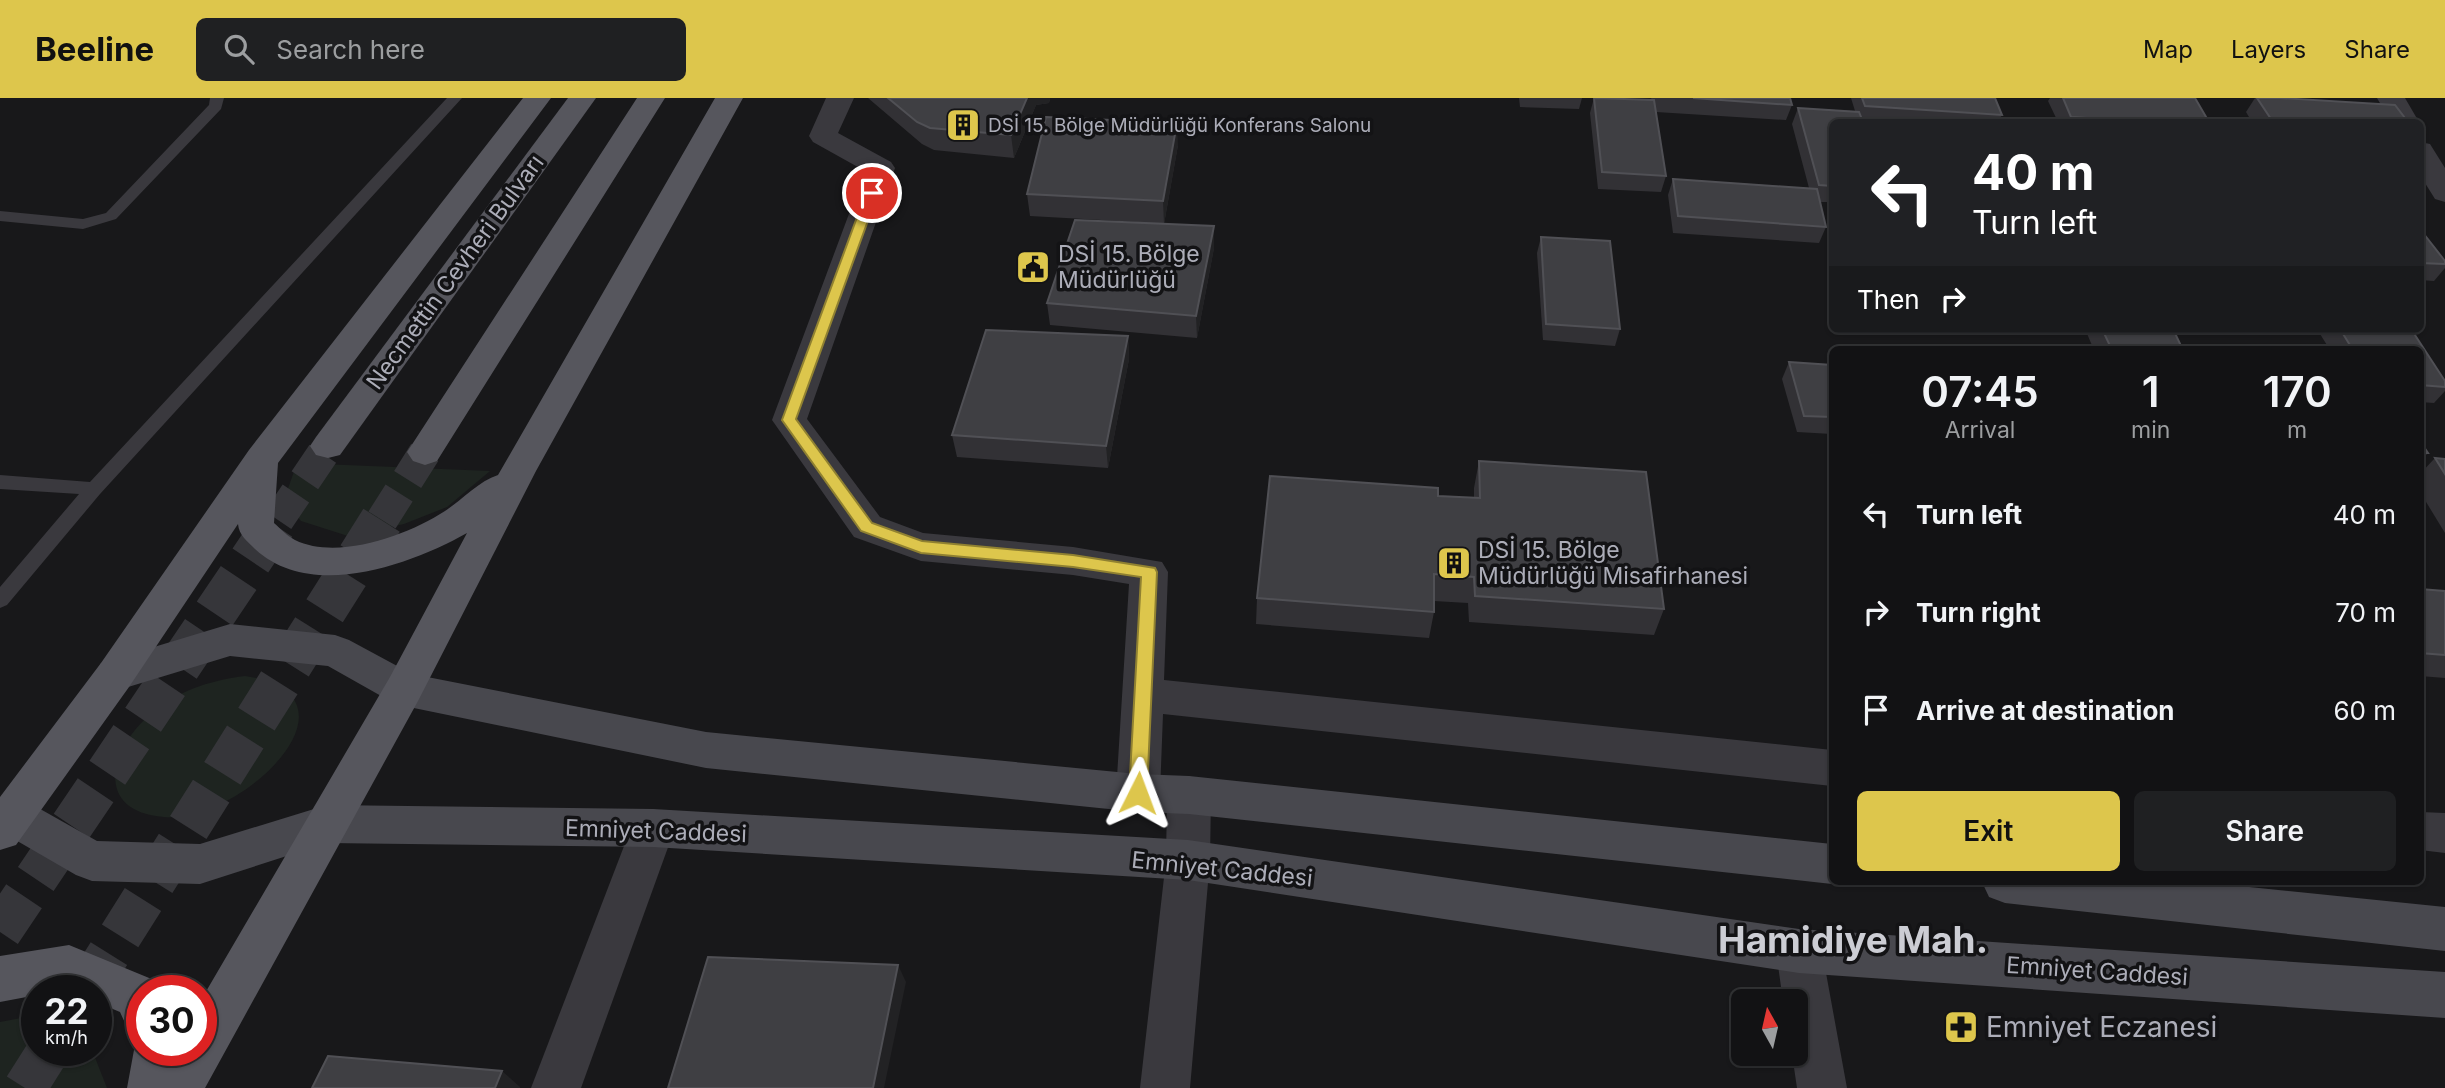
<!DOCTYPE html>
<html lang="en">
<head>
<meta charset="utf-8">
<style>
  :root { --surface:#121214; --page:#1f2022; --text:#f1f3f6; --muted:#9c9ea0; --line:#313234; --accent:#ddc64c }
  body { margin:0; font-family:Inter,sans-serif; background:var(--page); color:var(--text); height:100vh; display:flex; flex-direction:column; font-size:26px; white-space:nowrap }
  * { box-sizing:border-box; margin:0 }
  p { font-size:23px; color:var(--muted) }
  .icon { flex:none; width:38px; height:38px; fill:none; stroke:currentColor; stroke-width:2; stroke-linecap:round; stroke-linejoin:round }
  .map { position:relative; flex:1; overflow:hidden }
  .panel { position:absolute; left:1829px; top:248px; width:595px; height:539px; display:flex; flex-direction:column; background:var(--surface); border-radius:10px; box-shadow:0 2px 5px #0004,0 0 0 2px var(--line) }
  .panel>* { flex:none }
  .banner { position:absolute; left:1829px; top:21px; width:595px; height:214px; border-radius:10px; box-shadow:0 2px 5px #0004,0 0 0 2px var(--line); background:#202124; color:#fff; overflow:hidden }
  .needle { width:46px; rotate:352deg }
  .buttons { position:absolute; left:1731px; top:891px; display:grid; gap:14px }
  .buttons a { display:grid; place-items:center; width:77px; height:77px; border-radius:10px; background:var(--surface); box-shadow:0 2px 5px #0004,0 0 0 2px var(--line); font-size:35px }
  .speed { position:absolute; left:21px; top:877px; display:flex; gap:14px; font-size:35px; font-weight:700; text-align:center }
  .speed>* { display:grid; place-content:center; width:91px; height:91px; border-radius:50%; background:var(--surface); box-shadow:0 2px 5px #0004,0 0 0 2px var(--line); line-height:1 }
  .speed small { font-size:18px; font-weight:400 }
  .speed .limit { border:10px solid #d22; background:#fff; color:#111 }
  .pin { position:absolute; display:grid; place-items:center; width:60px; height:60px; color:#fff; margin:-30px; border:4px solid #fff; border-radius:50%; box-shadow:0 2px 7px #0007 }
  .me { position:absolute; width:77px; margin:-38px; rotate:3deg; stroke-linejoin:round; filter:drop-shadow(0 0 5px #0008) }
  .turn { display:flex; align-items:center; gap:24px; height:147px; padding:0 28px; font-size:32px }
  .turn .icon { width:91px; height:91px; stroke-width:2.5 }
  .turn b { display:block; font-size:49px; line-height:60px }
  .then { display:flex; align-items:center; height:66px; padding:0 28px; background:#0003; gap:14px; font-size:26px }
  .eta { display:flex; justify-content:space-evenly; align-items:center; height:119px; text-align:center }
  .eta b { font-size:42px; font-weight:600; line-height:49px }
  .action { display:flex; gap:14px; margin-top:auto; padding:14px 28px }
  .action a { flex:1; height:80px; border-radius:10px; background:var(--accent); color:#111; font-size:28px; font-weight:600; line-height:80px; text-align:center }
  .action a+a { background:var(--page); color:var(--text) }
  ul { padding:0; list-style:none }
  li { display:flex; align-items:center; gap:21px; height:98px; padding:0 28px }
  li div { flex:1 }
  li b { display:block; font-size:26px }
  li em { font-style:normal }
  header { display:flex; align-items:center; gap:42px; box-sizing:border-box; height:98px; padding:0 35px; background:var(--accent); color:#111 }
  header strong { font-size:33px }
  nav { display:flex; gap:38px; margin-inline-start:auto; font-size:24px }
  .search { width:490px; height:63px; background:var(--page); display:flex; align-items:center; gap:18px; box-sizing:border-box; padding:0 24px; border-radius:10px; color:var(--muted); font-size:26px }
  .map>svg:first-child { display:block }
  .green { fill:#1e2420 }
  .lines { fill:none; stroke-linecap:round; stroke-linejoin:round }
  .primary-tunnel-far1 { stroke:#36363a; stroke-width:32; stroke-dasharray:32 16; stroke-linecap:butt }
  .primary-tunnel { stroke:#36363a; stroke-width:43; stroke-dasharray:43 21; stroke-linecap:butt }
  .lane { fill:#3a393e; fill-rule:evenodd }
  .street { fill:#3a393e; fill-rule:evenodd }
  .secondary { fill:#48484e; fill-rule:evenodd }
  .primary { fill:#56565d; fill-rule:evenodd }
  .wall { fill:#323135 }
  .shaded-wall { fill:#222224 }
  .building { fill:#3f3f43; stroke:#505055; stroke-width:2 }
  .route { fill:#ddc64c; stroke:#908131; stroke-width:2 }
  .labels { text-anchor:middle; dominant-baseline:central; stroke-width:7; stroke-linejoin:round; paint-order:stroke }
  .far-poi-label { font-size:19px; fill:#acadb8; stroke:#131315; text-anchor:start }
  .poi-label { font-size:23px; fill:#acadb8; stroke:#131315; text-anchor:start }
  .street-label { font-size:23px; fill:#acadb8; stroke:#131315 }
  .near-poi-label { font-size:28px; fill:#acadb8; stroke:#131315; text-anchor:start }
  .near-district-label { font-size:37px; font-weight:bold; fill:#cccdd4; stroke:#131315 }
</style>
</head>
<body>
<header>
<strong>Beeline</strong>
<div class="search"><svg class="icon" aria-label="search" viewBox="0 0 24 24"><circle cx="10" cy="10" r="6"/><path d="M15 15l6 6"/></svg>Search here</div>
<nav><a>Map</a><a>Layers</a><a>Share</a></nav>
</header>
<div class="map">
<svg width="2445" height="990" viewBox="0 0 2445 990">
  <rect width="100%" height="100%" fill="#18181a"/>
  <g class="green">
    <polygon points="297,365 490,373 447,409 404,426 348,438 301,423 284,402"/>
    <path d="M 245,578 C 373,597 243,725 164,719 C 88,713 113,643 157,611 C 183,591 213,582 245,578 Z"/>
    <polygon points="37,917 37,952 92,952 107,990 0,990 0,924"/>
  </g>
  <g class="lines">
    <g class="primary-tunnel-far1">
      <polyline points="278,422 328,348"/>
      <polyline points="382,422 425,354"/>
    </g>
    <g class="primary-tunnel">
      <polyline points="0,834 279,420"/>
      <polyline points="86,892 383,420"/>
      <polyline points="25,990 49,952"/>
    </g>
    <g class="lane">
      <polygon points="210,0 224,0 221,11 116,121 83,131 0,123 0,113 83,121 106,115 209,7"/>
      <polygon points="447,0 462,0 100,396 7,507 0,510 0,489 79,396 0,391 0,377 90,384"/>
    </g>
    <g class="street">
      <polygon points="826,0 854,0 838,35 891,64 895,70 807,321 880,419 923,435 1073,449 1162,464 1168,474 1164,582 1832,652 1832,688 1163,616 1160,695 1153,708 1138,714 1123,708 1116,695 1129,486 1073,477 921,463 854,439 772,322 865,73 813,44 809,38"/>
      <polygon points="2377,0 2405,0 2419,24 2391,24"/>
      <polygon points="2420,44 2430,46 2445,70 2445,104 2435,101 2420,77"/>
      <polygon points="1189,678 1204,684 1211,697 1210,762 1190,990 1140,990 1166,762 1167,697 1174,684"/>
      <polygon points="653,711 669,716 675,730 581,990 531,990 631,730 637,716"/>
      <polygon points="2420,714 2445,715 2445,755 2420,752"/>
      <polygon points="1799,831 1815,837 1822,853 1847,990 1797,990 1792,956 1796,956 1796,903 1783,903 1776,853 1783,837"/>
    </g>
    <g class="secondary">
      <polygon points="230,526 335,537 349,542 412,576 706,634 1138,676 1189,678 1832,746 1832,784 1838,784 1832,786 1189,716 1138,714 706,670 404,608 390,603 328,568 230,558 115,593 101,589 95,577 101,565"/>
      <polygon points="11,698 26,703 97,743 200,746 327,707 653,711 1188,742 1799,831 2445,874 2445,920 1799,875 1188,782 653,749 327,745 200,786 92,783 76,777 0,733 0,702"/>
      <polygon points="1982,784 2201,784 2445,809 2445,853 2005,805 1989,799"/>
    </g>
    <g class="primary">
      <path d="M 523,0 L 551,0 L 278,365 L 274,425 C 281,431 287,438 295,442 C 338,463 408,437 445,413 C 462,402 479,383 498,377 L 715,0 L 743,0 L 536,373 L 418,603 L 205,990 L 127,990 L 134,952 L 141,935 L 142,952 L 201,952 L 201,902 L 390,579 L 467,435 C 410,467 311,503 255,451 C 247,443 239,437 238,426 L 129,589 L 16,747 L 0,752 L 0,699 L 101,565 L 249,352 Z"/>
      <polygon points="568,0 596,0 340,357 328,360 316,357 310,348 316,339"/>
      <polygon points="637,0 665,0 437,363 425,367 413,363 407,354 413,345"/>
      <polygon points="69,847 154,882 159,892 142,892 142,932 125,925 120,914 96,904 96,892 37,892 37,897 0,904 0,858"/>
    </g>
  </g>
  <g class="wall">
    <polygon points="868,0 1050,0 1049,5 1036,7 1014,60 934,52 922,46"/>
    <polygon points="1519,0 1582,0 1579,11 1520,9"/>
    <polygon points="1594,0 1652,2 1651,0 1790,0 1792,7 1786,22 1656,14 1666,78 1661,94 1598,91 1590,15"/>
    <polygon points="1851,0 1995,0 2002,17 1998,24 1832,24 1832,104 1820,104 1826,129 1819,145 1673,135 1668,97 1673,81 1809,90 1792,26 1798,10 1855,13"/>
    <polygon points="2050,0 2195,0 2209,24 2058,24 2048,3"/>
    <polygon points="2255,0 2280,0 2408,24 2252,24 2246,14"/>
    <polygon points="1178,47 1164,126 1214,150 1197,240 1050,227 1047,205 1137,124 1030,118 1027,96"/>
    <polygon points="2420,131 2445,163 2445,170 2434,183 2420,182"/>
    <polygon points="1541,139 1620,231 1615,248 1543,242 1537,155"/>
    <polygon points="2085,231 2173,231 2183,252 2094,252"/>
    <polygon points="2317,231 2411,231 2445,283 2445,293 2434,305 2420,304 2420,252 2330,252"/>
    <polygon points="1128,238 1129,261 1108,370 957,359 952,337"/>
    <polygon points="1789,264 1832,267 1832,336 1797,334 1782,281"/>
    <polygon points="2420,343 2428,355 2420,363"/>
    <polygon points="2435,360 2445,361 2445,435 2420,394 2420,376"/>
    <polygon points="1479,363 1664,511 1654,537 1469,524 1468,505 1434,503 1434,514 1429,540 1256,526 1257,500 1438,398 1474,400 1474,390"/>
    <polygon points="2420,491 2445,493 2445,580 2420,578"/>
  </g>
  <g class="shaded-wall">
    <polygon points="1027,0 1050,0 1049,5 1036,7 1014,60 1011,37"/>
    <polygon points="1177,25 1178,47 1164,126 1163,103"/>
    <polygon points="1214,128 1214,150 1197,240 1196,218"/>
    <polygon points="1128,238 1129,261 1108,370 1106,348"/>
    <polygon points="898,867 906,884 884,990 873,990"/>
    <polygon points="502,973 520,989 520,990 495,990"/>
  </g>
  <g class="building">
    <polygon points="888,0 1027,0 1011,37 930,30 917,24"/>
    <polygon points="1594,0 1654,2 1666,78 1602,74"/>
    <polygon points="1693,0 1790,0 1792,7"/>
    <polygon points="1862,0 1995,0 2002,17 1865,8"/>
    <polygon points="2063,0 2195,0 2209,24 2154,24 2071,19"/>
    <polygon points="2257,0 2280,0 2395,7 2408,24 2273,24"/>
    <polygon points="1798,10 1859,14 1863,24 1832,24 1832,88 1819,87"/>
    <polygon points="1046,19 1177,25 1163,103 1027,96"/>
    <polygon points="2003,22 2040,24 2004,24"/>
    <polygon points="1673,81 1817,91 1826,129 1678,118"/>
    <polygon points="1075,122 1214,128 1196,218 1047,205"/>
    <polygon points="2420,131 2445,163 2445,166 2420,165"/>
    <polygon points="1541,139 1610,143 1620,231 1546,226"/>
    <polygon points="2102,231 2173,231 2183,252 2112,252"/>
    <polygon points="2340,231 2411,231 2445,283 2445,289 2420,287 2420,252 2353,252"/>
    <polygon points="986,232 1128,238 1106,348 952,337"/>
    <polygon points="1789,264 1832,267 1832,319 1804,318"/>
    <polygon points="2420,343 2428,355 2420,355"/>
    <polygon points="2435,360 2445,361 2445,376"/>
    <polygon points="1479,363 1646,374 1664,511 1475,498 1474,479 1434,476 1434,514 1257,500 1270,378 1438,390 1438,398 1480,400"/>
    <polygon points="2420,491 2445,493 2445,557 2420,555"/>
    <polygon points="708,859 898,867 873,990 668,990"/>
    <polygon points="328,958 502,973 495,990 312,990"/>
  </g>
  <polygon class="route" points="872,91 878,95 796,321 872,425 922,443 1073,457 1155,470 1157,474 1147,695 1144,701 1138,703 1132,701 1129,695 1141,479 1073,469 921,455 861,433 782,322 866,95"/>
  <defs>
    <g id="building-square" transform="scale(1.75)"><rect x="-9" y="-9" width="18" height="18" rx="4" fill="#ddc64c" stroke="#131315"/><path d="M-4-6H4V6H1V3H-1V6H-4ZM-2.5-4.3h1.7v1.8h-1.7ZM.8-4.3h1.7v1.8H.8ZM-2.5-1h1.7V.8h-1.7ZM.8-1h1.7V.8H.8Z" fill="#111"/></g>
    <g id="civic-square" transform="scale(1.75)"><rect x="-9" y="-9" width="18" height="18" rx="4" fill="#ddc64c" stroke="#131315"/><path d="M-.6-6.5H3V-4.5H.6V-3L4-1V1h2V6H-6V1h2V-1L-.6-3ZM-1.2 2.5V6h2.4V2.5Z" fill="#111"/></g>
    <g id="pharmacy-square" transform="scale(1.75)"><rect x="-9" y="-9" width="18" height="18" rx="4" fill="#ddc64c" stroke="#131315"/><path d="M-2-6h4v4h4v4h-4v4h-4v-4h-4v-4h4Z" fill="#111"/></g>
  </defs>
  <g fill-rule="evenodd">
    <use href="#building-square" x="963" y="27"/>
    <use href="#civic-square" x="1033" y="169"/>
    <use href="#building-square" x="1454" y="465"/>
    <use href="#pharmacy-square" x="1961" y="929"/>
  </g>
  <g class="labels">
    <g class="far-poi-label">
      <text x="988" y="27">DSİ 15. Bölge Müdürlüğü Konferans Salonu</text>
    </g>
    <g class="poi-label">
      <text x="1058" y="156">DSİ 15. Bölge<tspan x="1058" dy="26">Müdürlüğü</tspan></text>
      <text x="1478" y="452">DSİ 15. Bölge<tspan x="1478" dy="26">Müdürlüğü Misafirhanesi</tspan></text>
    </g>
    <g class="street-label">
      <text transform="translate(455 174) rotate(-54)">Necmettin Cevheri Bulvarı</text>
      <text transform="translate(656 733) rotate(2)">Emniyet Caddesi</text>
      <text transform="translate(1222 771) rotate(6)">Emniyet Caddesi</text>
      <text transform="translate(2097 873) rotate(4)">Emniyet Caddesi</text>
    </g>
    <g class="near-poi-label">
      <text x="1986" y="929">Emniyet Eczanesi</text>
    </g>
    <g class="near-district-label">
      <text x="1853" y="841">Hamidiye Mah.</text>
    </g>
  </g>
</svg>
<div class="buttons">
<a><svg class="needle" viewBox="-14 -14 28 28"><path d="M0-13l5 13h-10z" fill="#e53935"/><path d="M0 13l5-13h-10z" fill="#9c9ea0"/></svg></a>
</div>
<div class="speed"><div>22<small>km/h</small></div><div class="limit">30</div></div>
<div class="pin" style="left:872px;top:95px;background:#d93025"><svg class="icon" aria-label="arrive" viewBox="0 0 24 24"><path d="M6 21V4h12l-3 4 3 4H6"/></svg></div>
<svg class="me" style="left:1138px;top:695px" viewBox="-20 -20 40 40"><path d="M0-17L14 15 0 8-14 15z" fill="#ddc64c" stroke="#fff" stroke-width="4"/></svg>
<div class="banner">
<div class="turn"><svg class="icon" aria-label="left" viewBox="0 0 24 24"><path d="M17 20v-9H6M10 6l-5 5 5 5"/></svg><div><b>40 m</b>Turn left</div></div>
<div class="then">Then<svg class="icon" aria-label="right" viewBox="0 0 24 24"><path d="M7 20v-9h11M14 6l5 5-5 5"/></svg></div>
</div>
<section class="panel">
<div class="eta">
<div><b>07:45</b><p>Arrival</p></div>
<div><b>1</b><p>min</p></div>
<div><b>170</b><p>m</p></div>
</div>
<ul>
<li><svg class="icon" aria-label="left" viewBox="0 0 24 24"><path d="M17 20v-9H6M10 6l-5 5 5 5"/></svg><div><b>Turn left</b></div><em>40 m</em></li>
<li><svg class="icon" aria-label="right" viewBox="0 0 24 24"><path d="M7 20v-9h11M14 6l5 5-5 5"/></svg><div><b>Turn right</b></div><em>70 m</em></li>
<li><svg class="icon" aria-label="arrive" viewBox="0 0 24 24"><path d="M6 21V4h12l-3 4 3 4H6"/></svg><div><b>Arrive at destination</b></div><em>60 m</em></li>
</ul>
<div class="action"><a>Exit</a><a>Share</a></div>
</section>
</div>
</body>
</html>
